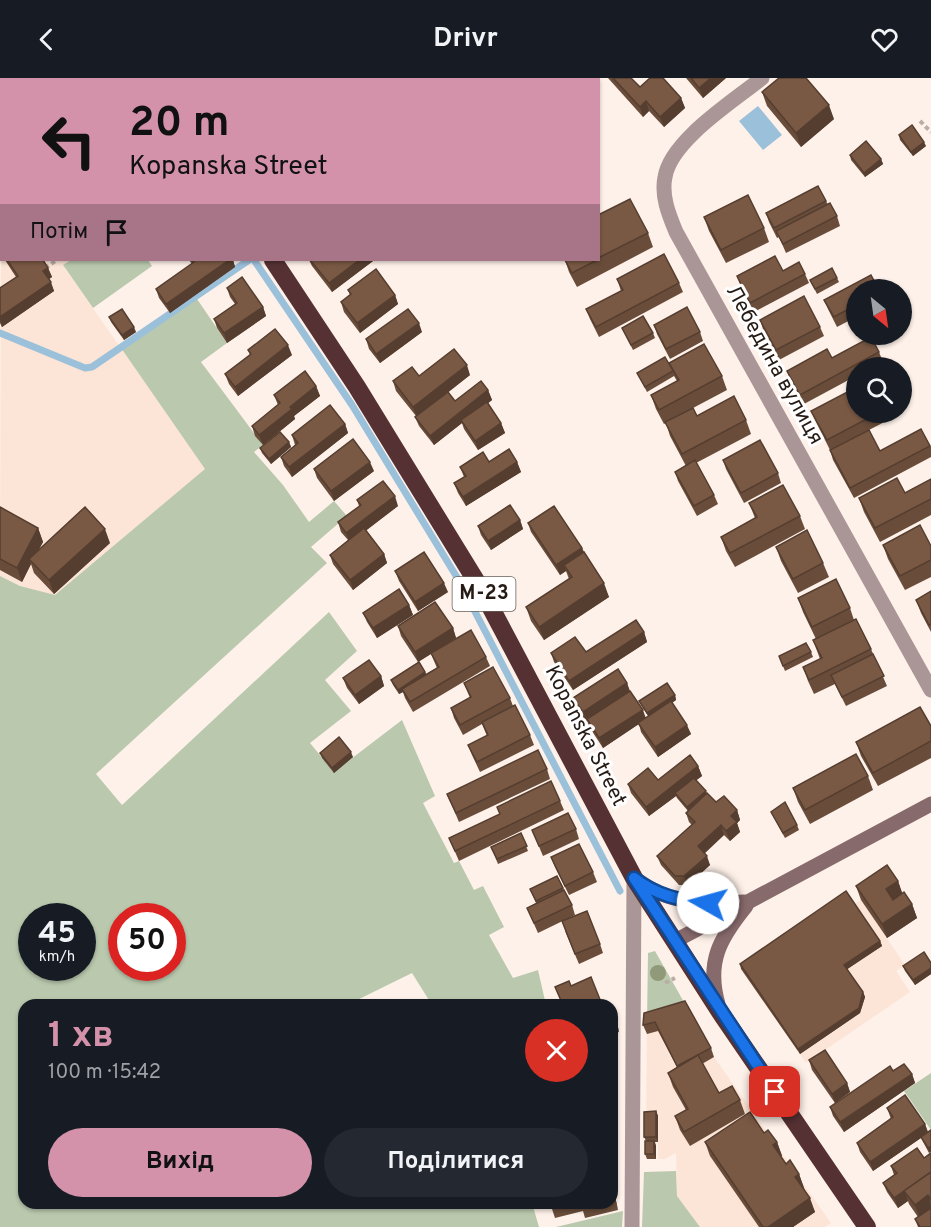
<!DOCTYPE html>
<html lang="uk">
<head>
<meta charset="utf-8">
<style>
  :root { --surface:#171b24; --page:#242831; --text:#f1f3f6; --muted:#9ea1a6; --accent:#d392aa }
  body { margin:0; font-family:Overpass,sans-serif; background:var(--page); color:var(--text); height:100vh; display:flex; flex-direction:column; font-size:22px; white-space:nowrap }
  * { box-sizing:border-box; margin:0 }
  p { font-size:20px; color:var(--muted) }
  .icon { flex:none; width:33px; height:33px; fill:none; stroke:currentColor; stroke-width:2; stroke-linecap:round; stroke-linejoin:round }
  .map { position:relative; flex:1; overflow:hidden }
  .details { position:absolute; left:18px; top:921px; width:600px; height:210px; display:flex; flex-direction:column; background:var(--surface); border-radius:18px; box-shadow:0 2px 4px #0004 }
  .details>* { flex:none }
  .top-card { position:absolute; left:0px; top:0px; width:600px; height:183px; box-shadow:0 2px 4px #0004; background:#d392aa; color:#111; overflow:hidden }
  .needle { width:39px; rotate:151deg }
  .buttons { position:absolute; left:846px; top:201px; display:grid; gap:12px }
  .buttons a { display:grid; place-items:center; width:66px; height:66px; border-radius:50%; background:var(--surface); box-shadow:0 2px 4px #0004; font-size:30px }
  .speed { position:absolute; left:18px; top:825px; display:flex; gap:12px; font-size:30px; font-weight:700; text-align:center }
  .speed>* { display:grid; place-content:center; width:78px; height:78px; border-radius:50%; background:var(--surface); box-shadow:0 2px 4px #0004; line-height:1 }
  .speed small { font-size:15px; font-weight:400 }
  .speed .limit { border:9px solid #d22; background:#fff; color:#111 }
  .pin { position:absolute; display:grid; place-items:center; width:51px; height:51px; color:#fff; margin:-26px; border-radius:12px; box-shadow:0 3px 9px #0006 }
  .me { position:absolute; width:66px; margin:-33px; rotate:277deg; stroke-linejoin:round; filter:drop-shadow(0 0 4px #0008) }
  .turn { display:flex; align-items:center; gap:21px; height:126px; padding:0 30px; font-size:27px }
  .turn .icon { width:78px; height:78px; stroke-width:2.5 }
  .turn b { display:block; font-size:42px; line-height:51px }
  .then { display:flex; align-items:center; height:57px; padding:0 30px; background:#0003; gap:12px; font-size:22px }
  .round { display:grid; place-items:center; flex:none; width:63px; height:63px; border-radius:32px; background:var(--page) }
  .overview { display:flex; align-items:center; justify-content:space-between; height:102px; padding:0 30px }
  h1 { font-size:36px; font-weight:700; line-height:45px; color:var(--accent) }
  .primary-button { display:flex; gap:12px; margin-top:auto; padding:12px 30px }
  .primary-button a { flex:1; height:69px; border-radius:36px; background:var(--accent); color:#111; font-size:24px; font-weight:700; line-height:69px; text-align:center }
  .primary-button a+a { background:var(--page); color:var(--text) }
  header { display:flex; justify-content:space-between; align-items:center; height:78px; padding:0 30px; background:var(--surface); font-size:27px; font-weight:700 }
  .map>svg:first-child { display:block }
  .built { fill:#fce5d6 }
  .green { fill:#bac9ae; fill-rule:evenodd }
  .water { fill:#9bc0da }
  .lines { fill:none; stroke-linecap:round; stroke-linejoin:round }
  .stream { stroke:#9bc0da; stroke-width:7 }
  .path { stroke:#b9ada5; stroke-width:4; stroke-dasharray:4.5 3; stroke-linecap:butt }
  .street { stroke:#ab9697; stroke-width:15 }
  .secondary { stroke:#876a6c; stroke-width:15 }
  .highway { stroke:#563134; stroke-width:18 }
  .tree { fill:#909979 }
  .wall { fill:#694d3a }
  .shaded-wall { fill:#553e30 }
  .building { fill:#7a5944; stroke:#553e30; stroke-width:1.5 }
  .route-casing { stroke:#114b97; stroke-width:15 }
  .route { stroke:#1a73e8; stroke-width:10 }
  .labels { text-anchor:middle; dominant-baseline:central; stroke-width:6; stroke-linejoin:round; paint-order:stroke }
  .shield { fill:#fff; stroke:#675f5a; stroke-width:1.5 }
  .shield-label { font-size:20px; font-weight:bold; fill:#261b14 }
  .street-label { font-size:21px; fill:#261b14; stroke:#fff }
</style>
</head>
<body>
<header><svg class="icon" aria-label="back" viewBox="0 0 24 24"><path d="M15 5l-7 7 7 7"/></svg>Drivr<svg class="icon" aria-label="heart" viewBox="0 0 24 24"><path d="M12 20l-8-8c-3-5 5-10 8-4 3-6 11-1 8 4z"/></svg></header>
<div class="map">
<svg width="931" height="1149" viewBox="0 0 931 1149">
  <rect width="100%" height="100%" fill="#fef1e9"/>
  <g class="built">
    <polygon points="1,179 2,182 71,182 63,188 206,391 55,518 20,508 0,498"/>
    <polygon points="861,822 905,887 896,893 910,914 806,985 741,891"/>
    <polygon points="689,933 714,979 831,1145 825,1149 700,1149 677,1118 676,1075 665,1081 658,1081 658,1064 646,1064 647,945"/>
  </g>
  <g class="green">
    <polygon points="71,182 148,182 152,188 93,230 63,187"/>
    <path d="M 195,218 L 227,265 L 201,284 L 263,367 L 254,374 L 283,407 L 309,444 L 334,423 L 347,438 L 311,469 L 327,485 L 96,696 L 122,727 L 329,534 L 357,573 L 325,602 L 351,633 L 310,665 L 334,694 L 402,642 L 435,718 L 423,725 L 454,785 L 459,783 L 474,812 L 483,808 L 504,849 L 489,857 L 513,900 L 538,892 L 546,927 L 432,927 L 412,895 L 347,927 L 24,927 L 24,1125 L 532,1125 L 539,1149 L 0,1149 L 0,498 L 20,508 L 55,517 L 205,391 L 121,270 ZM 32,838 L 82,838 L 82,890 L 32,890 ZM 122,838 L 172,838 L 172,890 L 122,890 Z"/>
    <polygon points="655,873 689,933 647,945 648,875"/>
    <polygon points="931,995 931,1052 904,1013"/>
    <polygon points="676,1093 677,1118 700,1149 642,1149 644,1094"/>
    <polygon points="623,1133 622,1149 556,1149"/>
  </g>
  <polygon class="water" points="758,28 782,57 763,72 739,43"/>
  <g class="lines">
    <g class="stream">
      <polyline points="254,182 352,327 458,501 620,813"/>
      <polyline points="0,255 85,290 92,289 249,182"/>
    </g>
    <g class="path">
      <polyline points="920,43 931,54"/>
      <polyline points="45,190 57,182"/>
      <polyline points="665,905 675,900"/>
    </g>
    <g class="street">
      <path d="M 762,0 C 734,23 671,62 665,99 C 661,118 669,137 676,154 L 931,612"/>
      <polyline points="324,2 325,0"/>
      <polyline points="0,53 2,52"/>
      <polyline points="632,1149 634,800"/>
    </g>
    <g class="secondary">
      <path d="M 636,801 C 667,826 706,827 744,824"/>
      <polyline points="675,863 931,726"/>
      <path d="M 718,926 C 706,884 720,860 746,828"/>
    </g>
    <g class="highway">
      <polyline points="153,0 154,2"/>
      <polyline points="273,182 357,309 481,511 634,800 722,937 867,1149"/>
    </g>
  </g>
  <circle class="tree" cx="658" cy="895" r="8"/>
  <g class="wall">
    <polygon points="608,0 631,0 640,9 681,20 685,30 664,49 649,33 643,39"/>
    <polygon points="686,0 726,0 703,20"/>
    <polygon points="762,14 834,41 801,69 767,28"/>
    <polygon points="899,57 926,68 913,78 900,62"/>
    <polygon points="850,77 881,81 883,86 865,99 851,82"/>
    <polygon points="826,123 828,127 837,138 840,148 786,175 779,159 777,160 769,144 766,135"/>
    <polygon points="598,137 648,155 653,169 577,209 569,194 565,182 598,182"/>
    <polygon points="704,139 764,150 769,164 726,185 709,153"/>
    <polygon points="5,182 43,182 48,190 52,199 49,201 54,213 2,249 0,245 0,210 16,199"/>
    <polygon points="189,182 233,182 235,189 170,235 159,220 156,211 192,186"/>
    <polygon points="309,182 372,182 373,183 332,214 312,188"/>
    <polygon points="783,193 805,196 809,205 754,234 741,208 737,198"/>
    <polygon points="837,200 839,204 817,216 810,202"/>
    <polygon points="617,201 679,205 683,214 599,259 590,241 586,231 621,213"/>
    <polygon points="227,210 263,229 266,238 227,265 217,250 214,241 235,226 230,219"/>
    <polygon points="348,212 395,217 398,226 360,255 344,234 341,224 350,217"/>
    <polygon points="856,212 856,239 837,249 828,231 824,222"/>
    <polygon points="109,239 136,254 124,262 111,244"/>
    <polygon points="760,242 820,249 824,258 779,282 763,251"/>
    <polygon points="654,247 700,254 703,263 670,281 657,256"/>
    <polygon points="622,250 653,255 655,260 633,272"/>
    <polygon points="422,254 380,285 369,271 366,261"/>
    <polygon points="248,272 292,277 238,318 229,306 225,296 250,277"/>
    <polygon points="879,274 883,284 872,290 856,290 856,298 804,326 791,303 787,293 832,280"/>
    <polygon points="669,285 722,298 727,312 693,330 697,338 746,342 751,356 696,385 714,417 718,426 697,438 678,403 675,394 686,388 670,358 666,345 664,346 656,331 651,317 677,303 674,298 647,314 637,295 672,292"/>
    <polygon points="470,297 448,314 455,323 488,312 492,322 488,325 501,345 505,355 478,372 464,351 462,345 434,367 419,348 415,339 416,338 396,313 393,303 419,298"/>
    <polygon points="316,308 320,318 294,338 295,341 263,367 255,358 252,348 278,327 274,317"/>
    <polygon points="811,333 856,334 902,334 902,333 902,335 830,372 815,342"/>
    <polygon points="345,346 348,355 292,399 284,388 281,379 295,367 292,357"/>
    <polygon points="921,351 931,369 931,379 854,420 833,382 830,372 880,373"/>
    <polygon points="289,364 291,369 271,386 262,375 260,370"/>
    <polygon points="723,382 778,395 781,405 744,425 726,391"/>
    <polygon points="489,384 517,384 521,394 466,428 458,415 454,405 464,399 460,389"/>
    <polygon points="314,391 374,393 334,423 317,400"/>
    <polygon points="931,401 931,437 880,464 864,434 859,420 905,415"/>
    <polygon points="357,422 398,428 366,452 384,476 387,485 353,512 333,486 330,477 348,462 341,454 338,444 359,428"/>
    <polygon points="749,425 800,438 805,451 735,489 726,473 721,459 755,440"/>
    <polygon points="0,429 38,450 43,464 39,471 110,465 54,516 34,495 31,486 22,504 0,492"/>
    <polygon points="520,442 523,451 491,472 481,457 478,448"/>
    <polygon points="528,445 582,470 609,519 544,562 531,543 526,529 569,501 566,493 560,497 531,454"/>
    <polygon points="883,467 931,468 931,499 905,512 888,481"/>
    <polygon points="776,469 823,485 829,499 798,515 781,483"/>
    <polygon points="395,493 448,514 418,533 399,503"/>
    <polygon points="931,513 931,554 921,535 916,522"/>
    <polygon points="798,520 850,530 854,542 871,571 887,608 846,628 835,606 814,616 808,603 803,589 820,581 813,562 816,561 803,534"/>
    <polygon points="409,527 413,537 377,560 367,544 363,535"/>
    <polygon points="398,548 453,550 456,560 444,567 486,579 490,588 413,634 405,620 403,614 399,616 393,607 391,602 425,594 426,596 437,590 431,576 418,584 401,558"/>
    <polygon points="644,554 647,564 573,612 554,584 551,575 586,574"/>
    <polygon points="811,574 813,579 785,593 779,578"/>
    <polygon points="381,598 384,608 359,626 347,610 343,600"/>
    <polygon points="464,605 510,620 513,628 530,657 534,667 480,694 472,677 468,667 487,658 482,646 463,657 454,640 451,630 470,620"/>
    <polygon points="627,605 630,613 646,640 648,638 639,623 675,617 676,622 672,625 691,656 658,679 641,654 639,646 603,670 590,650 587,643 586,644 577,629 573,620"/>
    <polygon points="931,648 931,680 878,708 861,678 856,664"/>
    <polygon points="320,675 353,679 334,695 322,680"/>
    <polygon points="698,688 702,698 696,702 707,716 716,724 737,732 740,742 737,745 740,754 730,763 724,757 704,775 710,787 688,807 679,807 661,787 657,778 692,747 689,744 686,735 688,733 677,720 676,718 649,738 631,715 628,706 658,702"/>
    <polygon points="547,691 550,701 459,744 447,716"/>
    <polygon points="868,698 873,712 810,746 798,724 793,710"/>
    <polygon points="560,723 564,732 459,783 449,760 500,736 497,729"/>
    <polygon points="771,734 797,747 799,752 785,760"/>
    <polygon points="576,751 579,761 543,778 532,752"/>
    <polygon points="521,755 528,773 498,786 491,769"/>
    <polygon points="551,779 593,794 597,804 569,817 555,789"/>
    <polygon points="557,798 572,827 575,837 538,855 527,830 536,825 530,811"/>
    <polygon points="898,803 902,816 912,826 917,840 887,860 861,822 856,808"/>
    <polygon points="565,853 600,866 603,875 579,886"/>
    <polygon points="880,863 882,868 847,891 863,914 865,919 860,935 800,976 741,891 740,886"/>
    <polygon points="931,885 931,896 915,907 905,893 903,888"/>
    <polygon points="612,931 616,940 619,954 612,956"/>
    <polygon points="644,935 711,970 714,979 702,986 719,1015 740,1022 745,1036 690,1068 680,1052 675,1038 686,1032 673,1009 668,995 677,989 658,953 647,956 643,947"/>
    <polygon points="809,982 847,1005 850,1014 835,1025 812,992"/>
    <polygon points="893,993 912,996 915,1005 844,1054 833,1038 830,1029"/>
    <polygon points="612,1011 614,1011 618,1026 612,1028"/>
    <polygon points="887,1030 925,1046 928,1054 929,1075 921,1060 873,1093 860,1074 857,1065 891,1041"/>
    <polygon points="656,1033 658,1038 658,1064 655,1064 656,1068 656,1081 647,1081 645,1076 646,1063 644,1059"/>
    <polygon points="764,1055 777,1064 782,1078 781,1079 786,1086 799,1096 804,1110 815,1134 793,1149 759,1149 710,1078 705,1064"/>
    <polygon points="931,1075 931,1149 918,1149 915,1141 918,1139 909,1126 908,1123 898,1130 887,1114 883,1105 894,1097 891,1088 924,1080"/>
    <polygon points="612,1105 618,1132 585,1140 583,1133 555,1140 550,1125 612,1125"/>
  </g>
  <g class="shaded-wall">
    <polygon points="42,0 52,0 50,2 42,2"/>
    <polygon points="415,0 427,0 427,2 413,2"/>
    <polygon points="711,0 726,0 703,20 699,10"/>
    <polygon points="681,20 685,30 664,49 660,39"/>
    <polygon points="646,23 649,33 643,39 640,29"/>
    <polygon points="829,27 834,41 801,69 796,55"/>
    <polygon points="924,64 926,68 913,78 911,74"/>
    <polygon points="881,81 883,86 865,99 864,95"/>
    <polygon points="229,182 233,182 235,189 170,235 166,226"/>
    <polygon points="359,182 372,182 373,183 332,214 329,205"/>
    <polygon points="48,190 52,199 46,203 43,193"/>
    <polygon points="51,204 54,213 2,249 0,242 0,239"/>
    <polygon points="395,217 398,226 360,255 357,245"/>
    <polygon points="263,229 266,238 227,265 224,255"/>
    <polygon points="419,245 422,254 380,285 376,276"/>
    <polygon points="134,249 136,254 124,262 122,257"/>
    <polygon points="288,267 292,277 238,318 235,309"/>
    <polygon points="467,287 470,297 417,339 413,329"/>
    <polygon points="316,308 320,318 294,338 295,341 263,367 259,357 290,329"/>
    <polygon points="488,312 492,322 463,345 461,342 462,345 434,367 430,358"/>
    <polygon points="501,345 505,355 478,372 475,363"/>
    <polygon points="345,346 348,355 292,399 289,389"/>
    <polygon points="289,364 291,369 271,386 269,381"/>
    <polygon points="370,384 374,393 334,423 331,413"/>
    <polygon points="517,384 521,394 466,428 463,419"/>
    <polygon points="395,418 398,428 350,465 346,455"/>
    <polygon points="520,442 523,451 491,472 488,463"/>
    <polygon points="38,450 43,464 32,484 29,481 31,486 22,504 17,490"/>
    <polygon points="105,451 110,465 54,516 49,502"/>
    <polygon points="582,470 585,480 564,487 566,493 560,497 556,487"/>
    <polygon points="384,476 387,485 353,512 350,502"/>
    <polygon points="444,505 448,514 418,533 415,524"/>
    <polygon points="604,505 609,519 544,562 539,549"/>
    <polygon points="409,527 413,537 377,560 373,550"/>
    <polygon points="453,550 456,560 418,584 415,574"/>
    <polygon points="644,554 647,564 573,612 569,603"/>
    <polygon points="425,594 427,598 402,611 403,614 399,616 398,612"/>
    <polygon points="381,598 384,608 359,626 355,617"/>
    <polygon points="627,605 630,615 586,644 583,634"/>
    <polygon points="675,617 676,622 649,640 647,635"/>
    <polygon points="643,632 646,641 603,670 599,660"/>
    <polygon points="687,647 691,656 658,679 655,669"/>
    <polygon points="351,674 353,679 334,695 332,690"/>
    <polygon points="698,688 702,698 677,717 675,715 676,718 649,738 646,729"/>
    <polygon points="706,713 708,718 688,734 687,729"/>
    <polygon points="737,732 740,742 737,745 740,754 730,763 726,753 731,738"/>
    <polygon points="721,747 724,757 702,778 698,768"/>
    <polygon points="707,778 710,787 688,807 684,798"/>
    <polygon points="898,803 903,817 891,825 886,811"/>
    <polygon points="912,826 917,840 887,860 882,846"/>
    <polygon points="880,863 882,868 846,892 844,887"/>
    <polygon points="931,890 931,896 915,907 913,902"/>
    <polygon points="863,914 865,919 860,935 800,976 798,971"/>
    <polygon points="612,931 616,940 619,954 615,945"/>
    <polygon points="912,996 915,1005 844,1054 840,1044"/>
    <polygon points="847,1005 850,1014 835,1025 832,1016"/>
    <polygon points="656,1033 658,1038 658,1064 656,1059"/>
    <polygon points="925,1046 928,1055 873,1093 870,1084"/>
    <polygon points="654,1063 656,1068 656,1081 654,1076"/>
    <polygon points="777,1064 782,1078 778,1081 773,1067"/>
    <polygon points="931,1068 931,1074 929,1075 928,1070"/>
    <polygon points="799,1096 804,1110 801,1113 795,1099"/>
    <polygon points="612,1105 618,1132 612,1113"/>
    <polygon points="905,1113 908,1123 898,1130 894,1120"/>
    <polygon points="928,1117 931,1127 931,1133 920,1141 915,1127"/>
    <polygon points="810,1120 815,1134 793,1149 768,1149"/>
  </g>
  <g class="building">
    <polygon points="59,0 110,0 108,2 57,2"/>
    <polygon points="203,0 229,0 227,2 201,2"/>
    <polygon points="382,0 415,0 413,2 380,2"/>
    <polygon points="613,0 631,0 640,9 650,0 663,0 681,20 660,39 646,23 640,29"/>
    <polygon points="691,0 711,0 699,10"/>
    <polygon points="779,0 806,0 829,27 796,55 762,14"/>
    <polygon points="912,47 924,64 911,74 899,57"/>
    <polygon points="866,63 881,81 864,95 850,77"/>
    <polygon points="818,108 826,123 774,150 766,135"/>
    <polygon points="2,111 2,147 0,148 0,112"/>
    <polygon points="748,117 764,150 721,172 704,139"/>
    <polygon points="630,121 648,155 598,180 598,137"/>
    <polygon points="830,125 837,138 783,166 776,153"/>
    <polygon points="664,176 679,205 596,249 586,231 623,212 617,201"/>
    <polygon points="775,178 783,193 799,184 805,196 750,225 737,198"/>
    <polygon points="7,182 43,182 48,190 43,193 51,204 0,239 0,210 18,198"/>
    <polygon points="192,182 229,182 166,226 156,211 194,184"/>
    <polygon points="310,182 359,182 329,205"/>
    <polygon points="565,182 597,182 572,195"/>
    <polygon points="832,190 837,200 815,211 810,202"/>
    <polygon points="376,191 395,217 357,245 341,224 351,216 348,212"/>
    <polygon points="871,197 879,212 856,212 856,227 834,239 824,222"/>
    <polygon points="242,199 263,229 224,255 214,241 237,225 227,210"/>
    <polygon points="804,218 820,249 776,272 760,242"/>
    <polygon points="687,229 700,254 666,271 654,247"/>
    <polygon points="122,231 134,249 122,257 109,239"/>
    <polygon points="408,231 419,245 376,276 366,261"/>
    <polygon points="643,238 653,255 631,267 622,250"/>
    <polygon points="275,251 288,267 235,309 225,296 251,276 248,272"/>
    <polygon points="871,259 879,274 800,317 787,293 827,271 832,280"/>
    <polygon points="704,266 722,298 659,332 651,317 679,302 669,285"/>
    <polygon points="454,271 467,287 413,329 393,303 412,289 419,298"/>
    <polygon points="665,279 673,293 645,309 637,295"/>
    <polygon points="305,293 316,308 290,329 292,331 259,357 252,348 280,325 274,317"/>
    <polygon points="481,303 488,312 430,358 415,339 448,314 455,323"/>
    <polygon points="853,311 856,319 856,334 880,334 827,362 811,333"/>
    <polygon points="734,318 746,342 682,376 665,344 693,330 697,338"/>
    <polygon points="487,324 501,345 475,363 461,342"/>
    <polygon points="330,327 345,346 289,389 281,379 298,365 292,357"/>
    <polygon points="921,351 930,368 850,410 830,372 869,352 880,373"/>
    <polygon points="280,354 289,364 269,381 260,370"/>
    <polygon points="353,361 370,384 331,413 314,391"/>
    <polygon points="760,362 778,395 741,415 723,382"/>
    <polygon points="509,371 517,384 463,419 454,405 466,398 460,389 483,374 489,384"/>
    <polygon points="695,382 714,417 694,428 675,394"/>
    <polygon points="897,400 905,415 931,401 931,421 875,450 859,420"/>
    <polygon points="383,403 395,418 346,455 338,444 361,427 357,422"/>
    <polygon points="783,407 800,438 730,475 721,459 757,439 749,425"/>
    <polygon points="510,427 520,442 488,463 478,448"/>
    <polygon points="554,428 582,470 556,487 528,445"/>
    <polygon points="0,429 38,450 17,490 0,481"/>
    <polygon points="85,429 105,451 49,502 29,481"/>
    <polygon points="920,447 931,468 931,482 900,498 883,467"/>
    <polygon points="364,450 384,476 350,502 330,477"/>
    <polygon points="807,452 823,485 793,501 776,469"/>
    <polygon points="424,474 444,505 415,524 395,493"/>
    <polygon points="584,474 604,505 539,549 526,529 572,499 564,487"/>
    <polygon points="836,501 850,530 812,549 798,520"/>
    <polygon points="399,511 409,527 373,550 363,535"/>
    <polygon points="931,513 931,546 929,547 916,522"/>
    <polygon points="435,524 453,550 415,574 398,548"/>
    <polygon points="856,541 871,571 809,602 803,589 822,580 813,562"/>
    <polygon points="636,542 644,554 569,603 551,575 575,559 586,574"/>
    <polygon points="471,552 486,579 410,624 402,611 439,589 431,575"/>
    <polygon points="806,565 811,574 783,588 779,578"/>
    <polygon points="873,576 884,598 842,619 831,597"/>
    <polygon points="369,582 381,598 355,617 343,600"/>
    <polygon points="419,584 425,594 398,612 391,602"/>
    <polygon points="493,589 510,620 460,647 451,630 471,619 464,605"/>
    <polygon points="618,591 627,605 583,634 573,620"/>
    <polygon points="667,605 675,617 647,635 639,623"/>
    <polygon points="630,613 643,632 599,660 587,641"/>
    <polygon points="671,623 687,647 655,669 638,645"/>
    <polygon points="515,627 530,657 477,684 468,667 488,657 482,644"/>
    <polygon points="920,629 931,648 931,663 873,695 856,664"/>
    <polygon points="339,659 351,674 332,690 320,675"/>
    <polygon points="538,672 547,691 456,735 447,716"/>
    <polygon points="856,676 868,698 805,732 793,710"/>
    <polygon points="690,677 698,688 646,729 628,706 648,690 658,702"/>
    <polygon points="694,700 706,713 687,729 675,715"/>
    <polygon points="551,703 560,723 455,773 449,760 500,736 497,729"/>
    <polygon points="707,715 716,724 724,718 737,732 731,738 737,744 726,753 721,747 698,768 707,778 684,798 675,798 657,778 695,744 686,735"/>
    <polygon points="785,724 797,747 783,755 771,734"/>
    <polygon points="568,735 576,751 539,768 532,752"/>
    <polygon points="521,755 527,768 497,781 491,769"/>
    <polygon points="579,766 593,794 565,808 551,779"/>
    <polygon points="887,787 898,803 886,811 893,822 904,814 912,826 882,846 856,808"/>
    <polygon points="557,798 563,810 536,823 530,811"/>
    <polygon points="564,812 572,827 534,845 527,830"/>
    <polygon points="846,813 880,863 844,887 863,914 859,930 798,971 740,886"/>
    <polygon points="587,833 600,866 575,876 562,843"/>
    <polygon points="924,874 931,885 931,890 913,902 903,888"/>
    <polygon points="591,899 601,924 594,927 563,927 555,909 569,903 571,908"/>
    <polygon points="685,923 711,970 677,988 655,944 643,947 644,935"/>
    <polygon points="612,931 615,945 612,946"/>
    <polygon points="825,972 847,1005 832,1016 809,982"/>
    <polygon points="698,977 719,1015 732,1008 740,1022 684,1054 675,1038 688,1031 668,995"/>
    <polygon points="904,986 912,996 840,1044 830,1029 890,988 893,993"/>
    <polygon points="612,1011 614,1011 616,1021 612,1022"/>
    <polygon points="905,1017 925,1046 870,1084 857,1065 893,1039 887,1030"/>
    <polygon points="656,1033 656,1059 644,1059 644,1034"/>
    <polygon points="750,1034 764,1055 768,1052 777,1064 773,1067 786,1086 790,1082 799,1096 795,1099 810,1120 768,1149 763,1149 705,1064"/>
    <polygon points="931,1052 931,1068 928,1070 921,1059"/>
    <rect x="645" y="1063" width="9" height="13"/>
    <polygon points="917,1070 924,1080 931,1075 931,1094 894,1120 883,1105 897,1095 891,1088"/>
    <polygon points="931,1094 931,1122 928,1117 915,1127 904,1113"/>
    <polygon points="931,1130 931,1149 920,1149 915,1141"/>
  </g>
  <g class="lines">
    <g class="route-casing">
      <path id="route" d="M 708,825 C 680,823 656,817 634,800 L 775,1014"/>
    </g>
    <use href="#route" class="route"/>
  </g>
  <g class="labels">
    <rect class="shield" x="452.5" y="499" width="63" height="34" rx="4.5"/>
    <g class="shield-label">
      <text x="484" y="516">М-23</text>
    </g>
    <g class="street-label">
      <text transform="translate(774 287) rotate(61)">Лебедина вулиця</text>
      <text transform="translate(585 658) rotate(63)">Kopanska Street</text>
    </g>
  </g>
</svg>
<div class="buttons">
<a><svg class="needle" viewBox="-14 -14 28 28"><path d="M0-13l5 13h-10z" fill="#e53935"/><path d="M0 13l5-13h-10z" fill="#9ea1a6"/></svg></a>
<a><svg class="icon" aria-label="search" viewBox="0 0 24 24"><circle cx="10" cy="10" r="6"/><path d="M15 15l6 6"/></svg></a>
</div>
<div class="speed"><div>45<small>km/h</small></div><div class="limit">50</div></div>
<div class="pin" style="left:775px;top:1014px;background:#d93025"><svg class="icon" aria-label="arrive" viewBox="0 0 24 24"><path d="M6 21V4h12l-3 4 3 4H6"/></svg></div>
<svg class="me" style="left:708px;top:825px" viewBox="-20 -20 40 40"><circle r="19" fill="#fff"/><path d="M0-13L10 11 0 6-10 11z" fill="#1a73e8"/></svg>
<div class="top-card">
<div class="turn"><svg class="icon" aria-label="left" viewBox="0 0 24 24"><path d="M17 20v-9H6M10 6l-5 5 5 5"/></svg><div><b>20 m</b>Kopanska Street</div></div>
<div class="then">Потім<svg class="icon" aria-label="arrive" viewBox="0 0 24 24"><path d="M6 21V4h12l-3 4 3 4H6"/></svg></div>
</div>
<section class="details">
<div class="overview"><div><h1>1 хв</h1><p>100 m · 15:42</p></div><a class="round" style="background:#d93025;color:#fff"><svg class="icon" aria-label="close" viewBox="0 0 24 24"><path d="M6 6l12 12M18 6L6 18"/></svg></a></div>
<div class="primary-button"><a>Вихід</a><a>Поділитися</a></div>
</section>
</div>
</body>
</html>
